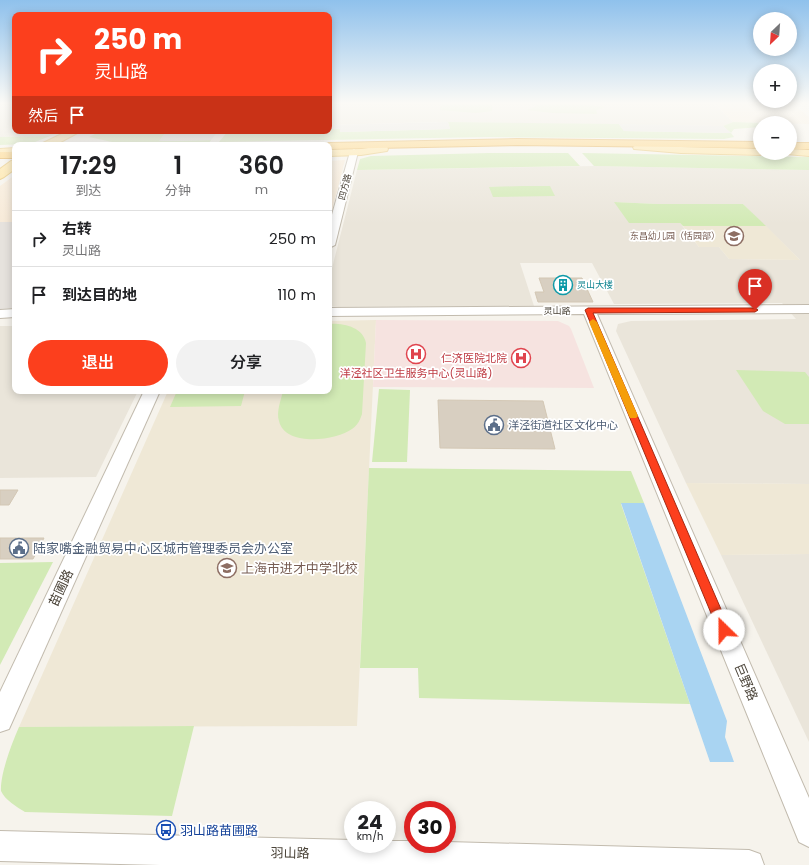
<!DOCTYPE html>
<html lang="zh">
<head>
<meta charset="utf-8">
<style>
  :root { --surface:#fff; --page:#f2f2f2; --text:#202124; --muted:#757577; --line:#e0e0e0; --accent:#fc3f1d }
  body { margin:0; font-family:Poppins,"Noto Sans SC",sans-serif; background:var(--page); color:var(--text); height:100vh; display:flex; flex-direction:column; font-size:15px; white-space:nowrap }
  * { box-sizing:border-box; margin:0 }
  p { font-size:13px; color:var(--muted) }
  .icon { flex:none; width:22px; height:22px; fill:none; stroke:currentColor; stroke-width:2; stroke-linecap:round; stroke-linejoin:round }
  .map { position:relative; flex:1; overflow:hidden }
  .side { position:absolute; left:12px; top:142px; width:320px; height:252px; display:flex; flex-direction:column; background:var(--surface); border-radius:8px; box-shadow:0 2px 10px #0003 }
  .side>* { flex:none }
  .banner { position:absolute; left:12px; top:12px; width:320px; height:122px; border-radius:8px; box-shadow:0 2px 10px #0003; background:#fc3f1d; color:#fff; overflow:hidden }
  .needle { width:26px; rotate:205deg }
  .controls { position:absolute; left:753px; top:12px; display:grid; gap:8px }
  .controls a { display:grid; place-items:center; width:44px; height:44px; border-radius:50%; background:var(--surface); box-shadow:0 2px 10px #0003; font-size:20px }
  .speed { position:absolute; left:344px; top:801px; display:flex; gap:8px; font-size:20px; font-weight:700; text-align:center }
  .speed>* { display:grid; place-content:center; width:52px; height:52px; border-radius:50%; background:var(--surface); box-shadow:0 2px 10px #0003; line-height:1 }
  .speed small { font-size:10px; font-weight:400 }
  .speed .limit { border:6px solid #d22; background:#fff; color:#111 }
  .pin { position:absolute; display:grid; place-items:center; width:34px; height:34px; color:#fff; margin:-41px -17px; border-radius:50% 50% 50% 0; rotate:-45deg; box-shadow:0 0 4px #0007 }
  .pin .icon { rotate:45deg }
  .me { position:absolute; width:44px; margin:-22px; rotate:337deg; stroke-linejoin:round; filter:drop-shadow(0 0 3px #0008) }
  .turn { display:flex; align-items:center; gap:14px; height:84px; padding:0 16px; font-size:18px }
  .turn .icon { width:52px; height:52px; stroke-width:2.5 }
  .turn b { display:block; font-size:28px; line-height:34px }
  .then { display:flex; align-items:center; height:38px; padding:0 16px; background:#0003; gap:8px; font-size:15px }
  .eta { display:flex; justify-content:space-evenly; align-items:center; height:68px; text-align:center }
  .eta b { font-size:24px; font-weight:600; line-height:28px }
  .cta { display:flex; gap:8px; margin-top:auto; padding:8px 16px }
  .cta a { flex:1; height:46px; border-radius:24px; background:var(--accent); color:#fff; font-size:16px; font-weight:600; line-height:46px; text-align:center }
  .cta a+a { background:var(--page); color:var(--text) }
  ul { padding:0; list-style:none }
  li { display:flex; align-items:center; gap:12px; height:56px; padding:0 16px; border-top:1px solid var(--line) }
  li div { flex:1 }
  li b { display:block; font-size:15px }
  li em { font-style:normal }
  .map>svg:first-child { display:block }
  .residential { fill:#eae5da; fill-rule:evenodd }
  .commercial { fill:#f7ead8 }
  .industrial { fill:#e6e2dd }
  .education { fill:#efe8d6 }
  .medical { fill:#f6e3e0 }
  .green { fill:#d2eab5 }
  .parking { fill:#e5e3e0 }
  .water { fill:#a9d4f2 }
  .building { fill:#d8cfc1; stroke:#d3c7b4 }
  .lines { fill:none; stroke-linecap:round; stroke-linejoin:round }
  .minor-casing { stroke:#c2bbae; stroke-width:2 }
  .major-casing { stroke:#e6c16a; stroke-width:2 }
  .highway-casing { stroke:#e0a43c; stroke-width:2 }
  .minor { fill:#fff; fill-rule:evenodd }
  .major { fill:#ffe39c; fill-rule:evenodd }
  .highway { fill:#ffcf6e; fill-rule:evenodd }
  .route { fill:#fc3f1d; stroke:#a42913 }
  .slow { fill:#f59e0b }
  .labels { text-anchor:middle; dominant-baseline:central; stroke-width:3.5; stroke-linejoin:round; paint-order:stroke }
  .far-street-label { font-size:9px; fill:#4b4439; stroke:#fff }
  .far-education-label { font-size:9px; fill:#785e54; stroke:#fff; text-anchor:end }
  .far-culture-label { font-size:9px; fill:#0d838f; stroke:#fff; text-anchor:start }
  .health-label { font-size:11px; fill:#be3a42; stroke:#fff; text-anchor:end }
  .service-label { font-size:11px; fill:#4e5e75; stroke:#fff; text-anchor:start }
  .near-service-label { font-size:13px; fill:#4e5e75; stroke:#fff; text-anchor:start }
  .near-education-label { font-size:13px; fill:#785e54; stroke:#fff; text-anchor:start }
  .near-street-label { font-size:13px; fill:#4b4439; stroke:#fff }
  .near-transit-label { font-size:13px; fill:#164399; stroke:#fff; text-anchor:start }
</style>
</head>
<body>
<div class="map">
<svg width="809" height="865" viewBox="0 0 809 865">
  <rect width="100%" height="100%" fill="#f6f3ec"/>
  <g class="residential">
    <polygon points="0,103 15,103 15,131 61,131 50,136 0,137"/>
    <polygon points="329,103 713,103 733,122 723,126 435,122 329,125"/>
    <path d="M 594,166 L 809,170 L 809,484 L 686,483 L 616,331 L 618,324 L 631,321 L 796,319 L 782,303 L 614,304 L 592,263 L 520,263 L 534,306 L 338,307 L 329,306 L 329,280 L 357,170 ZM 614,202 L 657,204 L 743,204 L 800,260 L 729,259 L 719,247 L 699,247 L 680,223 Z"/>
    <polygon points="0,326 15,326 15,391 138,391 96,477 0,478"/>
    <polygon points="809,554 809,742 721,555"/>
  </g>
  <g class="commercial">
    <polygon points="714,103 791,103 809,117 809,124 733,122"/>
    <polygon points="345,160 329,222 329,161"/>
    <polygon points="15,175 15,222 0,222 0,186"/>
  </g>
  <polygon class="industrial" points="0,222 15,222 15,308 0,309"/>
  <g class="education">
    <polygon points="683,226 766,226 800,260 729,259 719,247 699,247"/>
    <polygon points="376,320 357,726 19,727 168,391 329,391 329,321"/>
    <polygon points="686,483 809,484 809,554 721,555"/>
  </g>
  <polygon class="medical" points="376,320 558,321 569,326 571,329 594,388 373,387"/>
  <g class="green">
    <polygon points="441,103 492,103 492,111 476,113 440,110"/>
    <polygon points="552,103 569,103 606,107 596,110 597,114 552,113 527,110 535,107 536,105"/>
    <polygon points="448,122 619,124 624,131 731,133 723,126 733,122 768,123 760,123 760,127 734,129 731,133 734,137 724,139 489,137 219,142 228,131 329,131 329,129 340,129 341,132 450,129"/>
    <polygon points="101,131 165,133 160,141 211,140 209,143 126,145 89,137"/>
    <polygon points="50,136 30,144 0,145 0,137"/>
    <polygon points="489,153 568,153 580,166 357,170 360,159 371,156"/>
    <polygon points="582,153 809,157 809,170 594,166"/>
    <polygon points="522,186 550,186 555,196 493,197 489,187"/>
    <polygon points="614,202 657,204 743,204 766,226 683,226 680,223 629,223"/>
    <path d="M 329,324 C 343,323 363,327 366,343 L 362,414 C 360,420 358,425 352,429 C 336,441 285,447 279,421 C 276,412 281,400 283,391 L 329,391 Z"/>
    <polygon points="736,370 805,372 809,377 809,424 785,424 763,411"/>
    <polygon points="379,389 410,390 407,462 372,462"/>
    <polygon points="177,391 245,391 241,406 170,407"/>
    <polygon points="369,468 631,471 644,503 621,504 690,704 419,698 418,668 360,668"/>
    <polygon points="53,562 0,665 0,563"/>
    <path d="M 194,726 L 172,816 L 25,812 C 17,807 5,800 1,791 C 0,774 12,743 19,727 Z"/>
  </g>
  <g class="parking">
    <polygon points="448,122 450,129 340,132 340,129 329,129 329,125"/>
    <polygon points="619,124 723,126 731,133 624,131"/>
    <polygon points="168,131 218,131 211,140 159,141 165,133"/>
  </g>
  <polygon class="water" points="621,503 644,503 727,721 725,737 734,762 710,762"/>
  <g class="building">
    <polygon points="539,278 582,278 593,302 538,302 535,292 544,292"/>
    <polygon points="438,400 543,401 555,449 440,448"/>
    <polygon points="0,490 18,490 9,505 0,505"/>
    <polygon points="0,538 44,538 33,559 0,559"/>
  </g>
  <g class="lines">
    <g class="minor-casing">
      <g id="minor">
        <polygon points="354,149 358,152 335,245 329,248 329,225 350,152"/>
        <polygon points="809,305 809,313 597,314 809,798 809,847 799,842 584,314 329,316 329,308"/>
        <polygon points="15,309 15,317 0,318 0,310"/>
        <polygon points="144,391 160,391 9,729 0,732 0,692"/>
        <polygon points="0,831 353,840 353,844 387,844 387,841 413,841 413,844 447,844 447,842 749,850 760,854 764,865 160,865 0,861"/>
      </g>
    </g>
    <g class="major-casing">
      <g id="major">
        <polygon points="68,131 81,131 55,145 42,145 43,143"/>
        <polygon points="638,144 681,147 760,149 760,153 765,153 760,155 681,153 634,149 633,147"/>
        <polygon points="383,146 387,147 388,149 387,151 361,155 329,156 329,150 361,149"/>
        <polygon points="15,148 15,154 0,155 0,149"/>
        <polygon points="790,149 809,150 809,156 786,154 785,153 790,153"/>
        <polygon points="15,160 15,169 4,177 0,179 0,169 11,161"/>
      </g>
    </g>
    <g class="highway-casing">
      <g id="highway">
        <polygon points="517,139 760,142 760,148 517,145 329,149 329,145 324,145 329,143"/>
        <rect x="790" y="143" width="19" height="6"/>
        <rect x="0" y="152" width="15" height="6"/>
      </g>
    </g>
    <use href="#minor" class="minor"/>
    <use href="#major" class="major"/>
    <use href="#highway" class="highway"/>
  </g>
  <linearGradient id="sky" x2="0" y2="1"><stop stop-color="#8fc1ec"/><stop offset="0.46" stop-color="#fbfaf6"/><stop offset="1" stop-color="#fbfaf6" stop-opacity="0"/></linearGradient>
  <rect width="809" height="224" fill="url(#sky)"/>
  <polygon class="route" points="588,308 755,308 758,310 755,312 593,313 730,630 728,634 724,635 719,634 718,630 585,310"/>
  <polygon class="slow" points="593,319 597,322 638,416 636,418 630,418 629,416 589,322"/>
  <defs>
    <g id="school-ring" transform="scale(1)"><circle r="9.5" fill="#fff" stroke="#8d6e63" stroke-width="1.5"/><path d="M0-5L7-2L0 1L-7-2ZM-4 1L0 2.5L4 1V4Q0 6-4 4Z" fill="#8d6e63"/></g>
    <g id="building-ring" transform="scale(1)"><circle r="9.5" fill="#fff" stroke="#0f9aa8" stroke-width="1.5"/><path d="M-4-6H4V6H1V3H-1V6H-4ZM-2.5-4.3h1.7v1.8h-1.7ZM.8-4.3h1.7v1.8H.8ZM-2.5-1h1.7V.8h-1.7ZM.8-1h1.7V.8H.8Z" fill="#0f9aa8"/></g>
    <g id="hospital-ring" transform="scale(1)"><circle r="9.5" fill="#fff" stroke="#e0444e" stroke-width="1.5"/><path d="M-5-5h3v3.5h4V-5h3V5h-3V1.5h-4V5h-3Z" fill="#e0444e"/></g>
    <g id="civic-ring" transform="scale(1)"><circle r="9.5" fill="#fff" stroke="#5c6f8a" stroke-width="1.5"/><path d="M-.6-6.5H3V-4.5H.6V-3L4-1V1h2V6H-6V1h2V-1L-.6-3ZM-1.2 2.5V6h2.4V2.5Z" fill="#5c6f8a"/></g>
    <g id="bus-ring" transform="scale(1)"><circle r="9.5" fill="#fff" stroke="#1a4fb4" stroke-width="1.5"/><path d="M-5-6H5V4H4V6H2V4H-2V6H-4V4H-5ZM-3.5-4V0h7V-4ZM-3.5 1.2v1.5H-2V1.2ZM2 1.2v1.5H3.5V1.2Z" fill="#1a4fb4"/></g>
  </defs>
  <g fill-rule="evenodd">
    <use href="#school-ring" x="734" y="236"/>
    <use href="#building-ring" x="563" y="285"/>
    <use href="#hospital-ring" x="416" y="354"/>
    <use href="#hospital-ring" x="521" y="358"/>
    <use href="#civic-ring" x="494" y="425"/>
    <use href="#civic-ring" x="19" y="548"/>
    <use href="#school-ring" x="227" y="568"/>
    <use href="#bus-ring" x="166" y="830"/>
  </g>
  <g class="labels">
    <g class="far-street-label">
      <text transform="translate(345 187) rotate(-75)">四方路</text>
      <text x="557" y="311">灵山路</text>
    </g>
    <g class="far-education-label">
      <text x="720" y="236">东昌幼儿园（恬园部）</text>
    </g>
    <g class="far-culture-label">
      <text x="577" y="285">灵山大楼</text>
    </g>
    <g class="health-label">
      <text x="507" y="358">仁济医院北院</text>
      <text x="416" y="373" text-anchor="middle">洋泾社区卫生服务中心(灵山路)</text>
    </g>
    <g class="service-label">
      <text x="508" y="425">洋泾街道社区文化中心</text>
    </g>
    <g class="near-service-label">
      <text x="33" y="548">陆家嘴金融贸易中心区城市管理委员会办公室</text>
    </g>
    <g class="near-education-label">
      <text x="241" y="568">上海市进才中学北校</text>
    </g>
    <g class="near-street-label">
      <text transform="translate(61 588) rotate(-65)">苗圃路</text>
      <text transform="translate(746 682) rotate(67)">巨野路</text>
      <text transform="translate(290 853) rotate(1)">羽山路</text>
    </g>
    <g class="near-transit-label">
      <text x="180" y="830">羽山路苗圃路</text>
    </g>
  </g>
</svg>
<div class="controls">
<a><svg class="needle" viewBox="-14 -14 28 28"><path d="M0-13l5 13h-10z" fill="#e53935"/><path d="M0 13l5-13h-10z" fill="#757577"/></svg></a>
<a>+</a>
<a>−</a>
</div>
<div class="speed"><div>24<small>km/h</small></div><div class="limit">30</div></div>
<div class="pin" style="left:755px;top:310px;background:#d93025"><svg class="icon" aria-label="arrive" viewBox="0 0 24 24"><path d="M6 21V4h12l-3 4 3 4H6"/></svg></div>
<svg class="me" style="left:724px;top:630px" viewBox="-20 -20 40 40"><circle r="19" fill="#fff"/><path d="M0-13L10 11 0 6-10 11z" fill="#fc3f1d"/></svg>
<div class="banner">
<div class="turn"><svg class="icon" aria-label="right" viewBox="0 0 24 24"><path d="M7 20v-9h11M14 6l5 5-5 5"/></svg><div><b>250 m</b>灵山路</div></div>
<div class="then">然后<svg class="icon" aria-label="arrive" viewBox="0 0 24 24"><path d="M6 21V4h12l-3 4 3 4H6"/></svg></div>
</div>
<section class="side">
<div class="eta">
<div><b>17:29</b><p>到达</p></div>
<div><b>1</b><p>分钟</p></div>
<div><b>360</b><p>m</p></div>
</div>
<ul>
<li><svg class="icon" aria-label="right" viewBox="0 0 24 24"><path d="M7 20v-9h11M14 6l5 5-5 5"/></svg><div><b>右转</b><p>灵山路</p></div><em>250 m</em></li>
<li><svg class="icon" aria-label="arrive" viewBox="0 0 24 24"><path d="M6 21V4h12l-3 4 3 4H6"/></svg><div><b>到达目的地</b></div><em>110 m</em></li>
</ul>
<div class="cta"><a>退出</a><a>分享</a></div>
</section>
</div>
</body>
</html>
